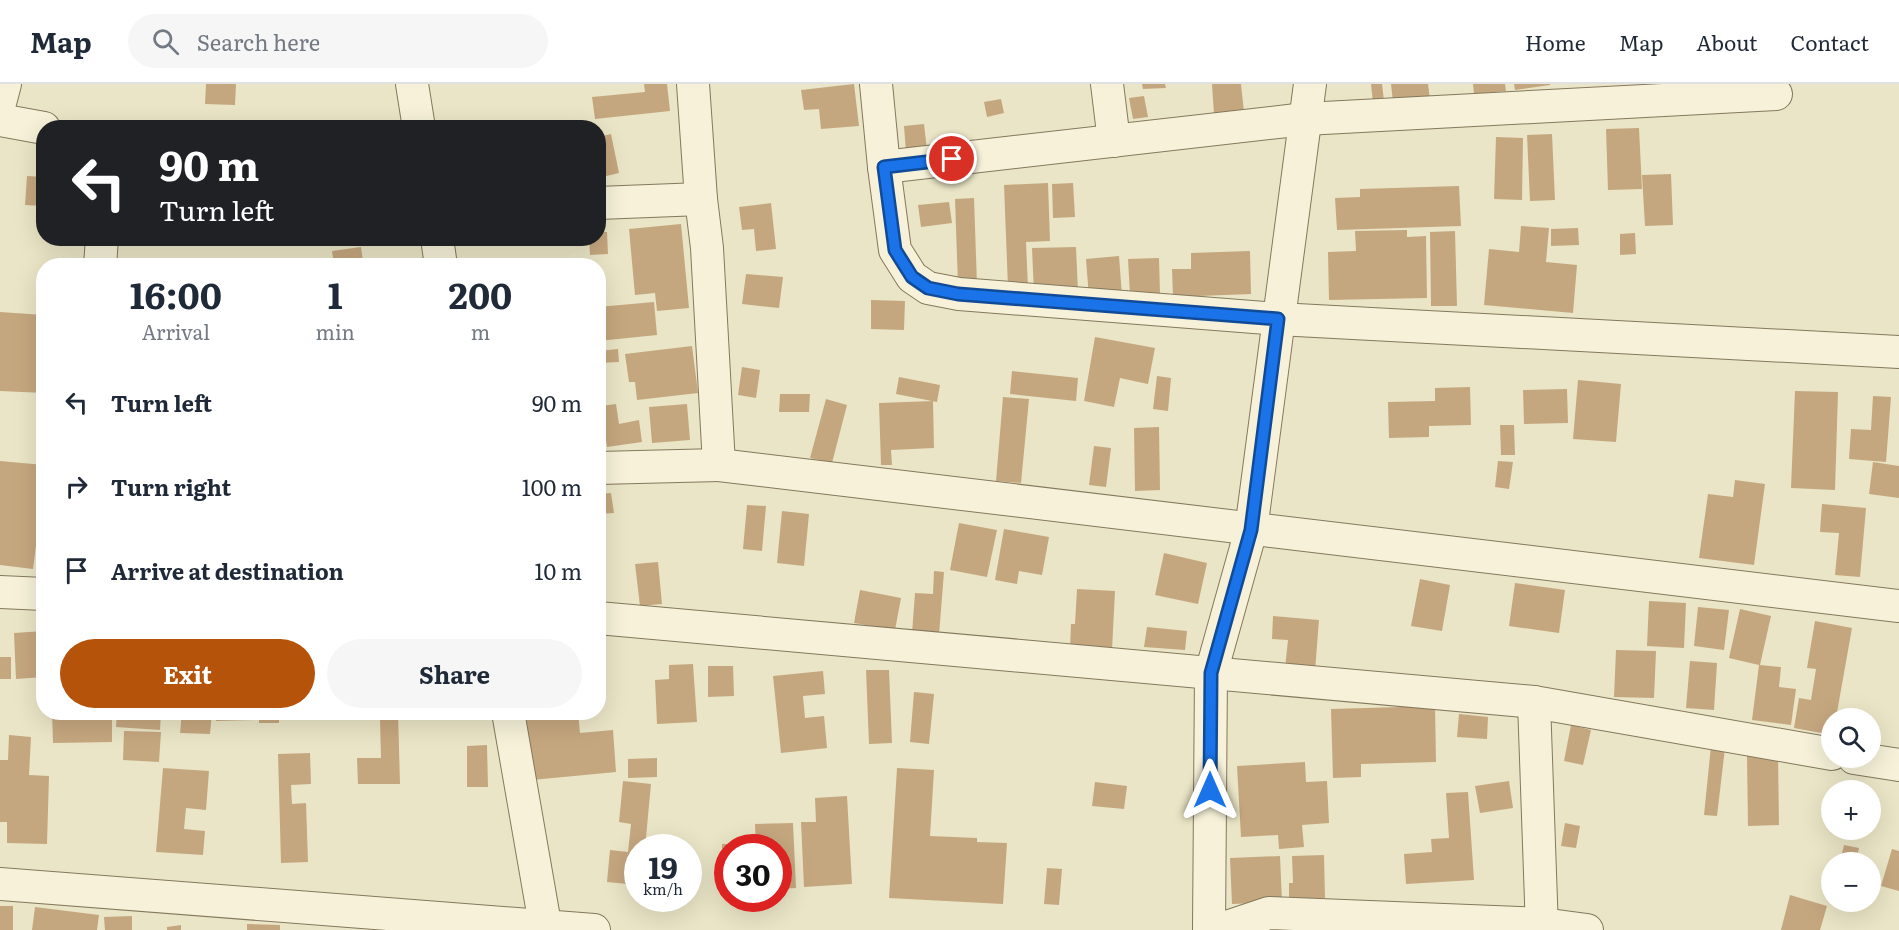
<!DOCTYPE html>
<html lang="en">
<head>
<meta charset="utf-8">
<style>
  :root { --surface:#fff; --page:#f6f6f7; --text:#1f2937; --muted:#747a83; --line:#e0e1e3; --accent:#b45309 }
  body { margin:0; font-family:Literata,serif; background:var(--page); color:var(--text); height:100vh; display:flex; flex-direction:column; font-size:22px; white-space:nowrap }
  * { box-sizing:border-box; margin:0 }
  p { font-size:20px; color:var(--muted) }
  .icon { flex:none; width:33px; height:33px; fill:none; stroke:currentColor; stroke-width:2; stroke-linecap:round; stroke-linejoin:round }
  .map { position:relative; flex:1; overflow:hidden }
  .panel { position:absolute; left:36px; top:174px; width:570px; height:462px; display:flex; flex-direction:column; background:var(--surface); border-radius:24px; box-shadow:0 6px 24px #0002 }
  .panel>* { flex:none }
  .guide { position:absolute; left:36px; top:36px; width:570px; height:126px; border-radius:24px; box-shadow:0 6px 24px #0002; background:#202124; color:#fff; overflow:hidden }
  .controls { position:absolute; left:1821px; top:624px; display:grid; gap:12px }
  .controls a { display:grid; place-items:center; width:60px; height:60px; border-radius:50%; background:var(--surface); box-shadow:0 6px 24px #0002; font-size:30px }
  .speed { position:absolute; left:624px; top:750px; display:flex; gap:12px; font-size:30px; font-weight:700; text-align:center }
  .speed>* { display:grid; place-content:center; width:78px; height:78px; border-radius:50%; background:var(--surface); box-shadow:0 6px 24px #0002; line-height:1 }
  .speed small { font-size:15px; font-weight:400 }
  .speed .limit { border:9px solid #d22; background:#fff; color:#111 }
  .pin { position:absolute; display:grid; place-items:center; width:51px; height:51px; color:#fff; margin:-26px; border:3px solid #fff; border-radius:50%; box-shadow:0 2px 6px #0007 }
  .me { position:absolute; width:66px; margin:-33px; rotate:0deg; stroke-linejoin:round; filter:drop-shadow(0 0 4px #0008) }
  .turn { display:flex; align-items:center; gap:21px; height:126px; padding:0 24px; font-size:27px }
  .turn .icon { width:78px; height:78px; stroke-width:2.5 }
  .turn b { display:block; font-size:42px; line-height:51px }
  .eta { display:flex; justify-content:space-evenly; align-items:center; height:102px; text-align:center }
  .eta b { font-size:36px; font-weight:700; line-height:42px }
  .cta { display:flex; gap:12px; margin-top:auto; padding:12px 24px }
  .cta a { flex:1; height:69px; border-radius:36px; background:var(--accent); color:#fff; font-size:24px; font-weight:700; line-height:69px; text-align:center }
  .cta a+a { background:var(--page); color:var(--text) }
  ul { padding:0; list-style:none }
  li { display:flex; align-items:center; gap:18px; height:84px; padding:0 24px }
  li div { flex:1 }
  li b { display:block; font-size:22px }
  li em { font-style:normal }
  header { display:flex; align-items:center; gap:36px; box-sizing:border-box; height:84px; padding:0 30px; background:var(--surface); border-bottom:2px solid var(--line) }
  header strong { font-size:28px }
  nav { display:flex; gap:33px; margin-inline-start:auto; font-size:21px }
  .search { width:420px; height:54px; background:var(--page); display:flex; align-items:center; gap:15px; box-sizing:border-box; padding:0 21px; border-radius:33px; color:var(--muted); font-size:22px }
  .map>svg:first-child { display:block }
  .building { fill:#c5a77f }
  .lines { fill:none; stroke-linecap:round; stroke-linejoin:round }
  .street-casing { stroke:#84785d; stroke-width:34 }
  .street { stroke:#f6f1d8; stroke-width:32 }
  .route-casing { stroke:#114b97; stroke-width:15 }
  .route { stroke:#1a73e8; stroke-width:10 }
</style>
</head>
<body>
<header>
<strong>Map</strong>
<div class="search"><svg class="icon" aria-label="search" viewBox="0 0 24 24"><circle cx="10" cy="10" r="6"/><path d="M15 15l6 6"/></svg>Search here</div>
<nav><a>Home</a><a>Map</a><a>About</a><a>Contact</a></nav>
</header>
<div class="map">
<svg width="1899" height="846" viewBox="0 0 1899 846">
  <rect width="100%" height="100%" fill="#eae5c6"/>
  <g class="building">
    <polygon points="206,0 236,0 235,21 205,20"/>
    <polygon points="644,0 667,0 670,27 595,35 592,13 645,8"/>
    <polygon points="854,0 859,42 821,45 819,25 804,26 801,6"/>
    <polygon points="1142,0 1165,0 1166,4 1143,5"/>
    <polygon points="1212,0 1241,0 1244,28 1214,31"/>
    <polygon points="1371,0 1382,0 1384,17 1373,19"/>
    <polygon points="1391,0 1428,0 1430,15 1393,18"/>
    <polygon points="1473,0 1505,0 1506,7 1474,10"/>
    <polygon points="1514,0 1550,0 1550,1 1515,6"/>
    <polygon points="1144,12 1148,33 1133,35 1129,14"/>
    <polygon points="1001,15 1004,29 987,33 984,18"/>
    <polygon points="924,40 927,66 906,68 904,42"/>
    <polygon points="1639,44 1642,105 1608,106 1606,45"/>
    <polygon points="611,50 619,89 598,94 598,53"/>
    <polygon points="1552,50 1555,116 1530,117 1527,51"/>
    <polygon points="1496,53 1523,54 1522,116 1494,115"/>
    <polygon points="1671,90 1673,141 1645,142 1642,91"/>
    <polygon points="27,92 44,93 44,122 25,121"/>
    <polygon points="1048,99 1050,157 1026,158 1028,204 1008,204 1004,101"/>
    <polygon points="1073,99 1075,133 1053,134 1052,100"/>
    <polygon points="1459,102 1461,142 1337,146 1335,114 1360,113 1360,105"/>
    <polygon points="974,114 977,201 958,201 955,115"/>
    <polygon points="949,118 952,139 921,143 918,121"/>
    <polygon points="771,119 776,165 756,167 754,145 742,146 739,123"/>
    <polygon points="681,140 689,224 657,227 655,209 635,211 629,145"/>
    <polygon points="1521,142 1549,144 1546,178 1577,181 1573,229 1484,221 1489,165 1519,168"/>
    <polygon points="1578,144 1579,161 1551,162 1551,145"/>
    <polygon points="1407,146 1407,153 1426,152 1427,214 1329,216 1328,168 1356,167 1355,147"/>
    <polygon points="1455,147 1457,222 1431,222 1430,148"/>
    <polygon points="598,148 607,148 608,170 590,171 589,154 598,154"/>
    <polygon points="1635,149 1636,170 1620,171 1620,150"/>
    <polygon points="361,163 363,177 334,181 332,167"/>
    <polygon points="1076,163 1078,208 1034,210 1032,164"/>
    <polygon points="1250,167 1251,210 1173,213 1172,185 1191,185 1191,169"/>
    <polygon points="1119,172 1122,212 1089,214 1086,175"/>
    <polygon points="1159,174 1160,210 1130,211 1128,175"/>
    <polygon points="746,190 783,193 779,224 742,220"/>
    <polygon points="871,216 905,217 904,246 871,245"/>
    <polygon points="654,218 657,251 598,257 598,223"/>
    <polygon points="0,228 44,231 44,309 0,307"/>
    <polygon points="1095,253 1155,264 1148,300 1120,294 1114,323 1084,317"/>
    <polygon points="692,262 698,309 637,316 635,298 629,298 625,270"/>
    <polygon points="618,265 619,278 598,279 598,267"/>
    <polygon points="742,283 760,286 756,314 738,311"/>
    <polygon points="1012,287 1078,294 1076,317 1010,310"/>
    <polygon points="1157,292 1171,294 1168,327 1153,325"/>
    <polygon points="899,293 940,301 937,318 896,310"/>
    <polygon points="1578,296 1621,300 1616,358 1573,355"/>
    <polygon points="1470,303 1471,341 1429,342 1429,353 1389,354 1388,318 1435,317 1435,304"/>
    <polygon points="1567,305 1568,339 1524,340 1523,306"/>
    <polygon points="1795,307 1838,308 1835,406 1791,404"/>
    <polygon points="780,310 810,310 809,328 779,328"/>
    <polygon points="1873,312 1891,313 1886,378 1849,375 1851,345 1871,346"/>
    <polygon points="1003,313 1029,315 1021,399 996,397"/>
    <polygon points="826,315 847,321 832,379 810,374"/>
    <polygon points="933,317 934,364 891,366 892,381 881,381 879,319"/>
    <polygon points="616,320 619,340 639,336 642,358 607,363 601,322"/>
    <polygon points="687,320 690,356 652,359 649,323"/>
    <polygon points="1500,341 1514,341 1515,371 1501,371"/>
    <polygon points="1159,343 1160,406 1135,407 1134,344"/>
    <polygon points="1094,362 1111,364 1106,403 1089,401"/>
    <polygon points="0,377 44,381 44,422 40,454 37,454 33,485 0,481"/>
    <polygon points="1498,377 1513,378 1509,405 1495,403"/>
    <polygon points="1873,378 1899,382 1899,414 1869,410"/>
    <polygon points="1735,396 1765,400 1754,481 1699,474 1708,410 1733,413"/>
    <polygon points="611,409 614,429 598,430 598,410"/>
    <polygon points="1822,420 1866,424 1860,493 1835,491 1839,449 1820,448"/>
    <polygon points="747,421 766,422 762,467 743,465"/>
    <polygon points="782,427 809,430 804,482 777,479"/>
    <polygon points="959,439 997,446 987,493 950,486"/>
    <polygon points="1004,445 1049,453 1042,491 1019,487 1017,500 995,496"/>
    <polygon points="1164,469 1207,479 1198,520 1155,511"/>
    <polygon points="658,478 662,520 640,522 635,480"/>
    <polygon points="934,487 944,488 939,551 912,549 915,509 933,510"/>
    <polygon points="1420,495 1450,501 1442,547 1411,542"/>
    <polygon points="1515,499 1565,506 1559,549 1509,542"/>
    <polygon points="1077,505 1115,507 1112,566 1070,565 1071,540 1075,540"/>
    <polygon points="860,506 901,514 895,546 854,539"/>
    <polygon points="1649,517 1686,519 1684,564 1647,562"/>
    <polygon points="1698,523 1729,526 1724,566 1694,562"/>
    <polygon points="1740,525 1771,532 1760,581 1781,583 1779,603 1796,605 1791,641 1752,636 1759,581 1729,574"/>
    <polygon points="1273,532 1319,536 1315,587 1285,584 1288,556 1272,555"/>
    <polygon points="1815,537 1852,544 1836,634 1832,634 1832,651 1794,644 1799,614 1811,616 1816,585 1807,584"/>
    <polygon points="1147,543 1187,547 1185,566 1144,563"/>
    <polygon points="44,547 44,593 16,595 14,549"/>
    <polygon points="1616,566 1656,567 1654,614 1614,613"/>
    <rect x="0" y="573" width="11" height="22"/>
    <polygon points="1690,577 1717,579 1714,626 1686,624"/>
    <polygon points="693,580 697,638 657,640 655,596 669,595 669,581"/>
    <polygon points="708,582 733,582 734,612 708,613"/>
    <polygon points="866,586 889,586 892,659 869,660"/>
    <polygon points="823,587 825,610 803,612 805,634 824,632 827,664 781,669 773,592"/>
    <polygon points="914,608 934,610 929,660 910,658"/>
    <polygon points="1435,622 1436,678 1361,680 1361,693 1333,694 1331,625"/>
    <polygon points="52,628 112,628 112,658 53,659"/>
    <polygon points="117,628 161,628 160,646 116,643"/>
    <polygon points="182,628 212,628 210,650 180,649"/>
    <polygon points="216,628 254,628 254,636 216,637"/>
    <rect x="259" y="628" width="20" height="11"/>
    <polygon points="377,628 398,628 400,700 358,700 357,674 381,674 380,636 377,636"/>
    <polygon points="526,628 578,628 580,649 613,646 616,688 532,696"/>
    <polygon points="1459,630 1488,633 1487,655 1457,653"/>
    <polygon points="1571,641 1591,646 1583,681 1564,677"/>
    <polygon points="124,647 161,648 159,678 123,676"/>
    <polygon points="9,651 31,653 29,691 49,692 47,760 7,759 7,738 0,738 0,676 8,676"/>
    <polygon points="487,661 488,703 467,703 467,662"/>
    <polygon points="1711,662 1725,664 1717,732 1704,731"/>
    <polygon points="310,669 311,700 291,701 292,720 306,719 308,778 281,779 278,670"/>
    <polygon points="1747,671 1778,671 1779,741 1748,742"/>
    <polygon points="657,674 657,693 628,694 628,675"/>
    <polygon points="1305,678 1306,698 1327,697 1329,739 1302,741 1304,763 1279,765 1278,751 1241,753 1237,682"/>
    <polygon points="163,684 209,687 206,726 186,724 184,745 205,747 203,771 156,768"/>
    <polygon points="897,684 934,686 930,752 977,754 977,758 1007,759 1003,820 889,814"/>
    <polygon points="623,697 651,700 645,764 638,764 638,801 607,798 610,766 628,768 631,740 619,738"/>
    <polygon points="1509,697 1513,724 1480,729 1475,702"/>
    <polygon points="1095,698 1127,702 1124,725 1092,722"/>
    <polygon points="1468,708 1474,796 1406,800 1404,770 1432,768 1431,755 1449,754 1446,709"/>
    <polygon points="847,712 852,800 804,803 801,738 816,738 815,714"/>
    <polygon points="793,739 796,804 778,805 778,764 756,764 755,740"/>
    <polygon points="1565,739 1580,742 1576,764 1561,762"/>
    <polygon points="722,760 737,760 738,764 728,764 728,801 722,801"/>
    <polygon points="1844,761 1859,764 1856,778 1840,778"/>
    <polygon points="1892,765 1899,767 1899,807 1881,802"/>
    <polygon points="1324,771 1325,814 1289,814 1289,799 1293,799 1292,772"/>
    <polygon points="1280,772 1282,818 1232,820 1230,774"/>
    <polygon points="1047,784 1062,785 1059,821 1044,820"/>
    <polygon points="1790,811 1827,822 1820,846 1781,846"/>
    <rect x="0" y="822" width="13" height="24"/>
    <polygon points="35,823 99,831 97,846 32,846"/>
    <polygon points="132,832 132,846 105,846 104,833"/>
    <polygon points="247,840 280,841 280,846 247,846"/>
    <polygon points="181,841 181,846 167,846 167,843"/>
  </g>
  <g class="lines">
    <g class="street-casing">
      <g id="street">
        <polyline points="412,0 419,44"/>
        <polyline points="876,0 884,83 895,166 912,193 928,204 959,210 1278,235 1899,268"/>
        <polyline points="1107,0 1114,57"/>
        <polyline points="0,19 5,0"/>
        <polyline points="0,36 44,44"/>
        <polyline points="884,83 1305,35 1776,10"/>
        <polyline points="598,119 701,115"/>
        <polyline points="437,154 441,182"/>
        <polyline points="100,182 102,154"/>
        <polyline points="719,381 1899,522"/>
        <polyline points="598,384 719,381 707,164 701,115 693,0"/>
        <polyline points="0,508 44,510"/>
        <polyline points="598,534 1534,618 1832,670"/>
        <polyline points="1534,618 1542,846"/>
        <polyline points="508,628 546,846"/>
        <polyline points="1854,674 1899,681"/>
        <polyline points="0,800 594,846"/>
        <polyline points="1209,846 1211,589 1251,446 1310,0"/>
        <polyline points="1218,846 1269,829 1542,840 1587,846"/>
      </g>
    </g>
    <use href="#street" class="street"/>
  </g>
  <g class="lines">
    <g class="route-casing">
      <polyline id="route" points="952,75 884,83 895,166 912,193 928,204 958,210 1278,235 1251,446 1211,589 1210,706"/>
    </g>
    <use href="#route" class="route"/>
  </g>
</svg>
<div class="controls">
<a><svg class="icon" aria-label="search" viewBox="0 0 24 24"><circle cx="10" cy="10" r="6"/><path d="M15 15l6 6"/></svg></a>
<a>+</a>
<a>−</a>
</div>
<div class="speed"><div>19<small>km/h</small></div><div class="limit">30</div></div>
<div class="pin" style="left:952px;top:75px;background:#d93025"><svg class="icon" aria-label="arrive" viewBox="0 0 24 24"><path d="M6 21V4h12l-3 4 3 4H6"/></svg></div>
<svg class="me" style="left:1210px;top:706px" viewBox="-20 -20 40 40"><path d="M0-17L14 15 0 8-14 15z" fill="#1a73e8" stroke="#fff" stroke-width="4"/></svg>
<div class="guide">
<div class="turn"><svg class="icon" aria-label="left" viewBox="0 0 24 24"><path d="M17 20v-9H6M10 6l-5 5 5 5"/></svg><div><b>90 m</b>Turn left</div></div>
</div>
<section class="panel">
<div class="eta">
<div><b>16:00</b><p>Arrival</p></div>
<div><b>1</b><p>min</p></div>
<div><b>200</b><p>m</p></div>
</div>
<ul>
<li><svg class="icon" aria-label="left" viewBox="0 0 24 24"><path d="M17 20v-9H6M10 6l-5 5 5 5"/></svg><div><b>Turn left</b></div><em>90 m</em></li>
<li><svg class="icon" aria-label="right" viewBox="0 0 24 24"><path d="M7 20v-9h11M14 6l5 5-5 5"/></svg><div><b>Turn right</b></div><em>100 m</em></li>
<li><svg class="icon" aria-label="arrive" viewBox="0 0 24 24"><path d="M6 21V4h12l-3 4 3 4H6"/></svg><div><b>Arrive at destination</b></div><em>10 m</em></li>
</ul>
<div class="cta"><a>Exit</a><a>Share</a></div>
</section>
</div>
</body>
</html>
